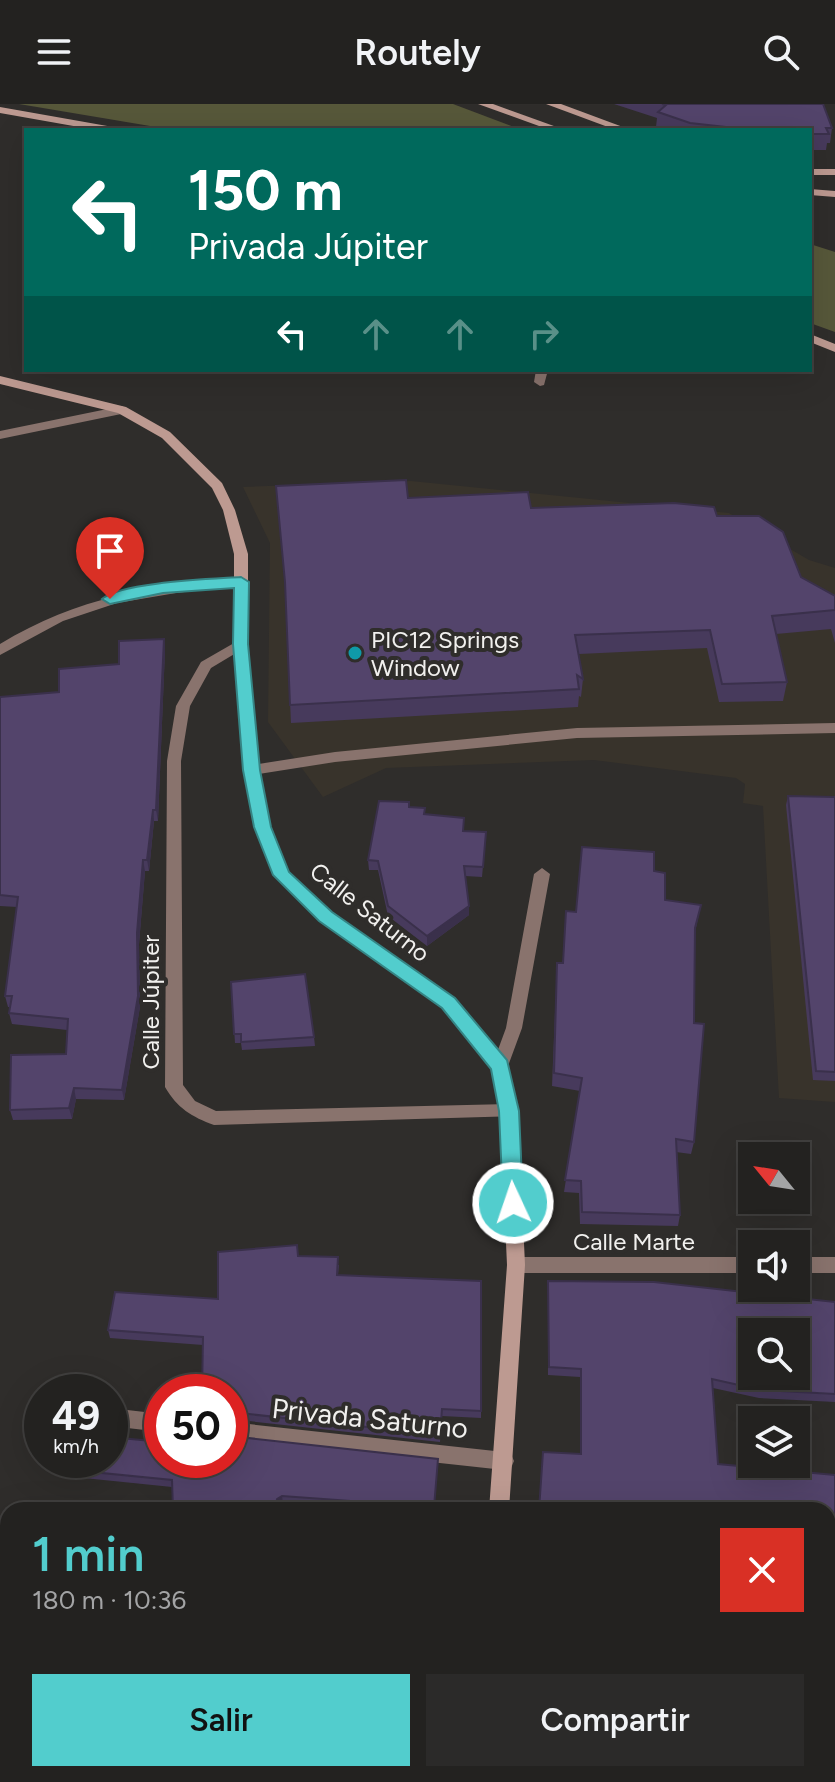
<!DOCTYPE html>
<html lang="es">
<head>
<meta charset="utf-8">
<style>
  :root { --surface:#232220; --page:#2b2a29; --text:#f1f3f6; --muted:#a3a4a5; --line:#403f3e; --accent:#52cdcd }
  body { margin:0; font-family:Figtree,sans-serif; background:var(--page); color:var(--text); height:100vh; display:flex; flex-direction:column; font-size:30px; white-space:nowrap }
  * { box-sizing:border-box; margin:0 }
  p { font-size:26px; color:var(--muted) }
  .icon { flex:none; width:44px; height:44px; fill:none; stroke:currentColor; stroke-width:2; stroke-linecap:round; stroke-linejoin:round }
  .map { position:relative; flex:1; overflow:hidden }
  .sheet { position:absolute; left:0px; top:1398px; width:836px; height:280px; display:flex; flex-direction:column; background:var(--surface); border-radius:24px 24px 0 0; box-shadow:0 8px 32px #0002,0 0 0 2px var(--line) }
  .sheet>* { flex:none }
  .guide { position:absolute; left:24px; top:24px; width:788px; height:244px; border-radius:0px; box-shadow:0 8px 32px #0002,0 0 0 2px var(--line); background:#00695c; color:#fff; overflow:hidden }
  .needle { width:52px; rotate:300deg }
  .buttons { position:absolute; left:738px; top:1038px; display:grid; gap:16px }
  .buttons a { display:grid; place-items:center; width:72px; height:72px; border-radius:0px; background:var(--surface); box-shadow:0 8px 32px #0002,0 0 0 2px var(--line); font-size:40px }
  .speed { position:absolute; left:24px; top:1270px; display:flex; gap:16px; font-size:40px; font-weight:700; text-align:center }
  .speed>* { display:grid; place-content:center; width:104px; height:104px; border-radius:50%; background:var(--surface); box-shadow:0 8px 32px #0002,0 0 0 2px var(--line); line-height:1 }
  .speed small { font-size:20px; font-weight:400 }
  .speed .limit { border:12px solid #d22; background:#fff; color:#111 }
  .pin { position:absolute; display:grid; place-items:center; width:68px; height:68px; color:#fff; margin:-82px -34px; border-radius:50% 50% 50% 0; rotate:-45deg; box-shadow:0 0 8px #0007 }
  .pin .icon { rotate:45deg }
  .me { position:absolute; width:88px; margin:-44px; rotate:357deg; stroke-linejoin:round; filter:drop-shadow(0 0 6px #0008) }
  .turn { display:flex; align-items:center; gap:28px; height:168px; padding:0 32px; font-size:36px }
  .turn .icon { width:104px; height:104px; stroke-width:2.5 }
  .turn b { display:block; font-size:56px; line-height:68px }
  .lanes { display:flex; align-items:center; height:76px; padding:0 32px; background:#0003; justify-content:center; gap:40px; direction:ltr }
  .lanes .off { opacity:.35 }
  .round { display:grid; place-items:center; flex:none; width:84px; height:84px; border-radius:0px; background:var(--page) }
  .summary { display:flex; align-items:center; justify-content:space-between; height:136px; padding:0 32px }
  h1 { font-size:48px; font-weight:600; line-height:60px; color:var(--accent) }
  .button { display:flex; gap:16px; margin-top:auto; padding:16px 32px }
  .button a { flex:1; height:92px; border-radius:0px; background:var(--accent); color:#111; font-size:32px; font-weight:600; line-height:92px; text-align:center }
  .button a+a { background:var(--page); color:var(--text) }
  header { display:flex; justify-content:space-between; align-items:center; height:104px; padding:0 32px; background:var(--surface); font-size:36px; font-weight:600 }
  .map>svg:first-child { display:block }
  .built { fill:#38332b }
  .green { fill:#57583a }
  .lines { fill:none; stroke-linecap:round; stroke-linejoin:round }
  .lane { fill:#89736d; fill-rule:evenodd }
  .street { fill:#89736d; fill-rule:evenodd }
  .secondary { fill:#bd9a91; fill-rule:evenodd }
  .wall { fill:#473a5c }
  .shaded-wall { fill:#3a304b }
  .building { fill:#53446b; stroke:#3a304b; stroke-width:2; fill-rule:evenodd }
  .route { fill:#52cdcd; stroke:#358585; stroke-width:2 }
  .culture-dot { fill:#0f9aa8; stroke:#2f2d2b; stroke-width:3 }
  .labels { text-anchor:middle; dominant-baseline:central; stroke-width:8; stroke-linejoin:round; paint-order:stroke }
  .poi-label { font-size:24px; fill:#f1f0ee; stroke:#2f2d2b; text-anchor:start }
  .street-label { font-size:24px; fill:#f1f0ee; stroke:#2f2d2b }
  .near-street-label { font-size:28px; fill:#f1f0ee; stroke:#2f2d2b }
</style>
</head>
<body>
<header><svg class="icon" aria-label="menu" viewBox="0 0 24 24"><path d="M4 6h16M4 12h16M4 18h16"/></svg>Routely<svg class="icon" aria-label="search" viewBox="0 0 24 24"><circle cx="10" cy="10" r="6"/><path d="M15 15l6 6"/></svg></header>
<div class="map">
<svg width="835" height="1678" viewBox="0 0 835 1678">
  <rect width="100%" height="100%" fill="#2f2d2b"/>
  <polygon class="built" points="411,377 729,409 809,456 835,464 835,998 779,994 763,702 743,699 745,680 736,674 594,656 386,664 323,693 268,618 270,439 243,383"/>
  <g class="green">
    <polygon points="19,0 453,0 522,26 174,26"/>
    <polygon points="810,140 835,148 835,228 810,219"/>
  </g>
  <g class="lines">
    <g class="lane">
      <polygon points="122,302 128,306 126,309 0,335 0,327"/>
      <polygon points="835,619 835,629 577,634 335,658 252,671 245,666 252,661 335,648 577,624"/>
    </g>
    <g class="street">
      <polygon points="536,266 548,266 544,281 540,282 534,278"/>
      <path d="M 241,474 L 248,478 L 246,481 L 176,489 L 117,499 L 63,517 L 0,551 L 0,540 C 78,493 152,481 241,474 Z"/>
      <path d="M 241,535 L 248,540 L 246,543 L 211,564 L 190,602 L 181,657 L 183,981 L 195,997 L 216,1007 L 509,1000 L 515,1002 L 518,1007 L 515,1012 L 214,1021 C 192,1013 177,1004 165,983 L 167,657 L 176,602 L 201,558 Z"/>
      <polygon points="542,764 550,770 522,924 508,962 506,967 500,969 494,967 492,962 506,924 534,770"/>
      <polygon points="516,1153 752,1153 752,1169 516,1169 510,1167 507,1161 510,1155"/>
      <rect x="796" y="1153" width="39" height="16"/>
      <polygon points="42,1297 42,1315 32,1312 29,1306 32,1300"/>
      <polygon points="110,1304 162,1310 162,1328 110,1322"/>
      <polygon points="230,1318 504,1348 511,1350 514,1357 511,1364 504,1366 230,1336"/>
    </g>
    <g class="secondary">
      <polygon points="478,0 493,0 565,26 550,26"/>
      <polygon points="546,0 561,0 631,26 616,26"/>
      <polygon points="0,3 113,23 118,26 96,26 0,9"/>
      <rect x="810" y="65" width="25" height="6"/>
      <polygon points="810,85 835,87 835,93 810,91"/>
      <polygon points="810,230 835,240 835,248 810,238"/>
      <polygon points="0,272 126,303 170,328 222,379 235,406 248,450 248,540 259,666 270,723 288,768 331,808 454,894 508,962 518,1007 525,1161 509,1406 489,1406 507,1161 500,1007 492,964 442,904 319,816 274,771 254,723 245,666 234,540 234,450 223,406 212,384 162,334 118,309 0,280"/>
      <rect x="828" y="1568" width="7" height="22"/>
      <polygon points="461,1670 483,1670 482,1678 460,1678"/>
    </g>
  </g>
  <g class="wall">
    <polygon points="614,0 824,0 823,0 832,24 830,39 827,39 826,46 810,46 810,26 664,26 656,23 657,14"/>
    <polygon points="408,394 531,404 717,412 801,473 835,492 835,539 831,525 776,530 787,578 783,597 719,598 707,544 579,550 583,575 581,593 579,592 578,603 291,619 285,486"/>
    <polygon points="164,535 165,546 158,717 154,717 149,767 145,767 139,840 140,903 124,996 76,995 72,1015 13,1016 10,1006 66,950 67,926 12,920 9,909 10,903 8,903 5,892 17,803 0,802 0,593 59,588 119,560"/>
    <polygon points="788,692 835,693 835,977 813,976 786,701"/>
    <polygon points="409,703 425,704 425,710 464,727 486,728 482,773 465,772 469,811 427,842 388,812 378,766 369,766 368,756"/>
    <polygon points="654,767 665,796 701,801 695,828 694,1038 691,1050 676,1048 680,1111 678,1122 580,1120 579,1089 564,1088 580,987 552,982 557,859 562,859 576,808"/>
    <polygon points="231,878 314,933 315,942 242,946 241,939 235,939"/>
    <polygon points="298,1152 339,1161 338,1171 481,1307 481,1314 442,1312 440,1338 230,1315 230,1288 203,1241 110,1234 108,1226 218,1195"/>
    <polygon points="548,1177 835,1198 835,1298 759,1294 713,1284 718,1360 835,1371 835,1528 828,1527 828,1406 580,1350 580,1273 548,1271"/>
    <polygon points="438,1355 434,1406 376,1406 283,1399 278,1402 277,1406 173,1406 172,1383 74,1373 72,1366 162,1356"/>
    <polygon points="8,1448 8,1478 5,1478 2,1471"/>
    <polygon points="564,1670 741,1670 741,1672 738,1678 564,1678"/>
  </g>
  <g class="shaded-wall">
    <polygon points="164,535 165,546 158,717 156,706"/>
    <polygon points="153,706 154,717 149,767 147,756"/>
    <polygon points="143,756 145,767 139,840 140,903 124,996 122,986"/>
    <polygon points="469,802 469,811 427,842 427,832"/>
    <polygon points="74,984 76,995 72,1015 69,1004"/>
    <polygon points="282,1392 283,1399 278,1402 277,1406 275,1406 277,1395"/>
  </g>
  <g class="building">
    <polygon points="662,0 823,0 832,24 826,24 829,30 810,30 810,26 734,26 734,24 690,19 658,8 666,1"/>
    <polygon points="406,376 408,394 528,388 531,404 674,399 714,403 717,412 759,412 783,428 801,473 835,492 835,506 772,512 787,578 722,580 710,526 575,531 583,575 577,571 579,585 290,601 285,478 276,382"/>
    <polygon points="164,535 156,706 153,706 147,756 143,756 137,829 138,892 122,986 74,984 69,1004 10,1006 11,951 66,950 68,915 9,909 12,892 5,892 18,793 0,791 0,593 59,588 59,565 119,560 119,537"/>
    <polygon points="788,692 835,693 835,968 816,967"/>
    <polygon points="379,697 409,698 409,703 425,704 424,710 464,714 463,727 486,728 483,763 464,762 469,802 427,832 388,802 378,757 368,756"/>
    <polygon points="582,743 654,748 654,767 665,769 665,796 701,801 695,824 694,919 704,920 694,1038 676,1035 680,1111 582,1108 581,1077 565,1076 582,974 554,969 557,859 563,859 566,807 576,808"/>
    <polygon points="305,870 314,933 241,938 241,930 234,930 231,878"/>
    <polygon points="297,1141 298,1152 338,1153 337,1171 481,1177 481,1307 442,1305 440,1331 230,1308 230,1288 202,1288 203,1233 108,1226 115,1188 218,1195 218,1148"/>
    <path d="M 548,1177 L 654,1178 L 835,1198 L 835,1290 L 761,1286 L 712,1275 L 718,1360 L 835,1371 L 835,1521 L 828,1520 L 828,1406 L 539,1406 L 543,1348 L 581,1350 L 581,1265 L 549,1263 ZM 752,1228 L 796,1228 L 796,1272 L 752,1272 Z"/>
    <polygon points="230,1332 438,1355 434,1403 282,1392 277,1395 275,1406 173,1406 172,1376 72,1366 74,1356 110,1356 110,1333 162,1338 162,1356 230,1356"/>
    <polygon points="8,1448 8,1472 2,1471"/>
    <polygon points="566,1670 741,1670 741,1672 654,1670 654,1678 566,1678"/>
  </g>
  <path class="route" d="M 241,473 L 249,478 L 248,540 L 260,666 L 271,723 L 289,768 L 332,808 L 455,894 L 507,956 L 519,1007 L 523,1099 L 520,1106 L 506,1106 L 503,1099 L 499,1007 L 491,965 L 442,904 L 319,817 L 273,771 L 254,723 L 243,666 L 233,540 L 234,484 L 163,489 L 110,500 L 102,495 C 121,478 213,475 241,473 Z"/>
  <circle class="culture-dot" cx="355" cy="549" r="8"/>
  <g class="labels">
    <g class="poi-label">
      <text x="371" y="535">PIC12 Springs<tspan x="371" dy="28">Window</tspan></text>
    </g>
    <g class="street-label">
      <text transform="translate(370 808) rotate(38)">Calle Saturno</text>
      <text transform="translate(150 898) rotate(-90)">Calle Júpiter</text>
      <text x="634" y="1137">Calle Marte</text>
    </g>
    <g class="near-street-label">
      <text transform="translate(370 1314) rotate(6)">Privada Saturno</text>
    </g>
  </g>
</svg>
<div class="buttons">
<a><svg class="needle" viewBox="-14 -14 28 28"><path d="M0-13l5 13h-10z" fill="#e53935"/><path d="M0 13l5-13h-10z" fill="#a3a4a5"/></svg></a>
<a><svg class="icon" aria-label="sound" viewBox="0 0 24 24"><path d="M4 9h4l5-4v14l-5-4H4zM17 9q2 3 0 6"/></svg></a>
<a><svg class="icon" aria-label="search" viewBox="0 0 24 24"><circle cx="10" cy="10" r="6"/><path d="M15 15l6 6"/></svg></a>
<a><svg class="icon" aria-label="layers" viewBox="0 0 24 24"><path d="M12 4l9 5-9 5-9-5zM3 14l9 5 9-5"/></svg></a>
</div>
<div class="speed"><div>49<small>km/h</small></div><div class="limit">50</div></div>
<div class="pin" style="left:110px;top:495px;background:#d93025"><svg class="icon" aria-label="arrive" viewBox="0 0 24 24"><path d="M6 21V4h12l-3 4 3 4H6"/></svg></div>
<svg class="me" style="left:513px;top:1099px" viewBox="-20 -20 40 40"><circle r="17" fill="#52cdcd" stroke="#fff" stroke-width="3"/><path d="M0-11L8 9 0 5-8 9z" fill="#fff"/></svg>
<div class="guide">
<div class="turn"><svg class="icon" aria-label="left" viewBox="0 0 24 24"><path d="M17 20v-9H6M10 6l-5 5 5 5"/></svg><div><b>150 m</b>Privada Júpiter</div></div>
<div class="lanes"><svg class="icon" aria-label="left" viewBox="0 0 24 24"><path d="M17 20v-9H6M10 6l-5 5 5 5"/></svg><svg class="icon off" aria-label="ahead" viewBox="0 0 24 24"><path d="M12 20V5M6 11l6-6 6 6"/></svg><svg class="icon off" aria-label="ahead" viewBox="0 0 24 24"><path d="M12 20V5M6 11l6-6 6 6"/></svg><svg class="icon off" aria-label="right" viewBox="0 0 24 24"><path d="M7 20v-9h11M14 6l5 5-5 5"/></svg></div>
</div>
<section class="sheet">
<div class="summary"><div><h1>1 min</h1><p>180 m · 10:36</p></div><a class="round" style="background:#d93025;color:#fff"><svg class="icon" aria-label="close" viewBox="0 0 24 24"><path d="M6 6l12 12M18 6L6 18"/></svg></a></div>
<div class="button"><a>Salir</a><a>Compartir</a></div>
</section>
</div>
</body>
</html>
